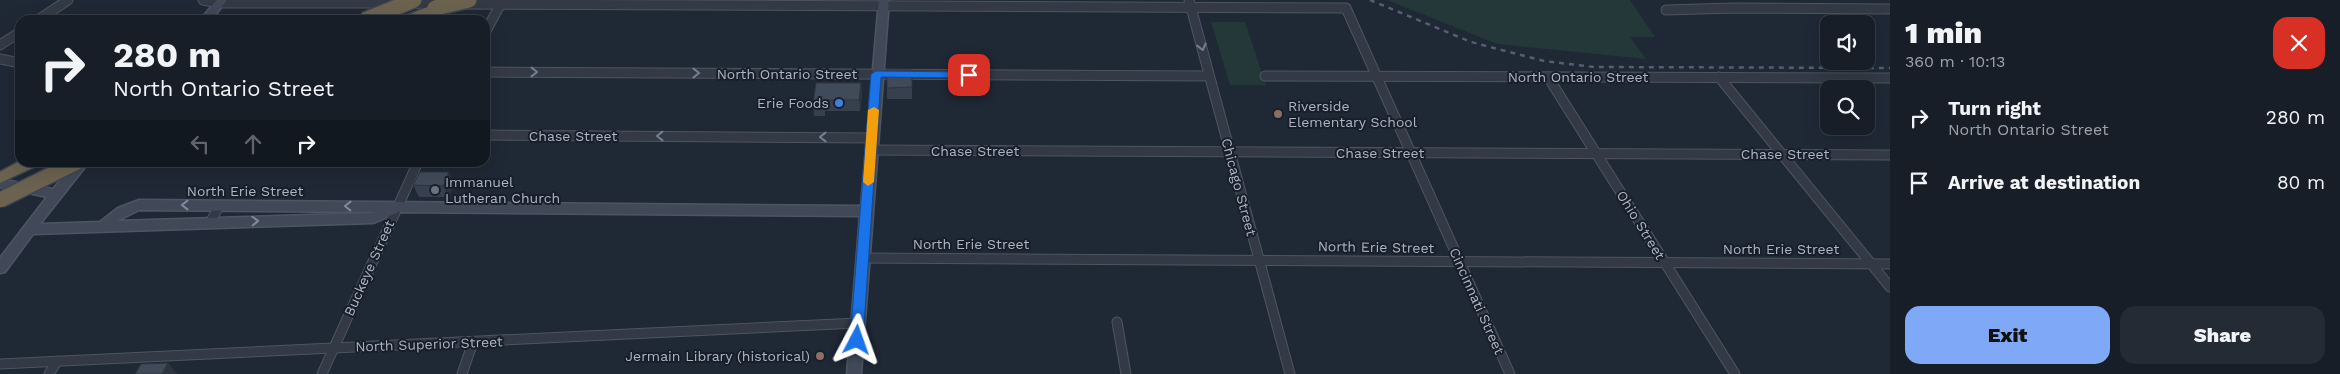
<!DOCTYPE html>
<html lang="en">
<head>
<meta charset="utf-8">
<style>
  :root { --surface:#171e28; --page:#242b34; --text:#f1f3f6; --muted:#9ea2a8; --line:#363c45; --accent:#7fa9f6 }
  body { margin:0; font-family:"Work Sans",sans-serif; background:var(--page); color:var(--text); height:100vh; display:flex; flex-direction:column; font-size:19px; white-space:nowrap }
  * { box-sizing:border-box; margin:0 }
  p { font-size:16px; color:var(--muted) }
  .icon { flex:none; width:28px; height:28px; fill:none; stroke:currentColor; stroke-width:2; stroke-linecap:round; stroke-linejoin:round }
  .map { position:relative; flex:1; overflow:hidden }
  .drawer { display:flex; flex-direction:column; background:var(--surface); width:450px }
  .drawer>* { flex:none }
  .hud { position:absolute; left:15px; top:15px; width:475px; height:152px; border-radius:15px; box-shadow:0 5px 20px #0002,0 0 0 1px var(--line); background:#171e28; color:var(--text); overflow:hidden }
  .controls { position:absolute; left:1820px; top:15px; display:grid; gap:10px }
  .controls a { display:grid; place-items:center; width:55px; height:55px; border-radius:10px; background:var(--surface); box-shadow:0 5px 20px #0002,0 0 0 1px var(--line); font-size:25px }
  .pin { position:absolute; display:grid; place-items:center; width:42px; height:42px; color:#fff; margin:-21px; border-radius:10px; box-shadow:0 2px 8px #0006 }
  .me { position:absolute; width:55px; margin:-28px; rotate:4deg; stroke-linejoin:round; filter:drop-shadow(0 0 4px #0008) }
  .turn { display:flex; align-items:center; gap:18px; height:105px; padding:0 15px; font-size:22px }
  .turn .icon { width:65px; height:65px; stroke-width:2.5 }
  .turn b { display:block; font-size:35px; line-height:42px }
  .lanes { display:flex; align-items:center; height:48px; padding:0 15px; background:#0003; justify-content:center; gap:25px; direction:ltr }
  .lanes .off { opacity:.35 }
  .round { display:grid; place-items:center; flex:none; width:52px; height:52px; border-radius:15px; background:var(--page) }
  .headline { display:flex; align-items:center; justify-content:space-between; height:85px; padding:0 15px }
  h1 { font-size:30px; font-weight:800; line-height:38px }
  .button { display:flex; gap:10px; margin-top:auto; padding:10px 15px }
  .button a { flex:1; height:58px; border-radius:15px; background:var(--accent); color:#111; font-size:20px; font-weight:800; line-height:58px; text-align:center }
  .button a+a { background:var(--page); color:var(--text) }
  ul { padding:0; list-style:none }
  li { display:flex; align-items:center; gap:15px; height:65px; padding:0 15px }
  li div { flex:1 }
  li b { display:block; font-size:19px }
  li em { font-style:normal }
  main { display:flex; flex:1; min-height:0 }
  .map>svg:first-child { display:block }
  .green { fill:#243739 }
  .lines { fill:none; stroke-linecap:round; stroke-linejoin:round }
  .street-casing { stroke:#4d5561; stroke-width:11 }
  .secondary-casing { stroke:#4d5561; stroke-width:3 }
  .highway-casing { stroke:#3d4551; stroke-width:3 }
  .street { stroke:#333a46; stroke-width:9 }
  .secondary { fill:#414959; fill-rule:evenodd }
  .highway { fill:#6c6250; fill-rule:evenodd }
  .rail { stroke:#555e6d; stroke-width:2.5; stroke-dasharray:5 5; stroke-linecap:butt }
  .highway-bridge-casing { stroke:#3d4551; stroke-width:18; stroke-linecap:butt }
  .highway-bridge { stroke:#6c6250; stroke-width:15 }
  .wall { fill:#37404d }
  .shaded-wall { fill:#2d343f }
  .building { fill:#404b5a; stroke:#2d343f }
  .oneway { stroke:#767e8b }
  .oneway2 { stroke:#828a99 }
  .route { fill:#1a73e8; stroke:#114b97 }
  .slow { fill:#f59e0b }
  .shop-dot { fill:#3f7fe0; stroke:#181f2a; stroke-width:2 }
  .education-dot { fill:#8d6e63; stroke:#181f2a; stroke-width:2 }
  .worship-dot { fill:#6b7280; stroke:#181f2a; stroke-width:2 }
  .labels { text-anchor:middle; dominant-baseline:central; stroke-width:4; stroke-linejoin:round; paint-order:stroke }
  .street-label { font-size:14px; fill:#adb5c3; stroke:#181f2a }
  .poi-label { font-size:14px; fill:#adb5c3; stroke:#181f2a; text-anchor:end }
</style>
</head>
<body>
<main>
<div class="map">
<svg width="1890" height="374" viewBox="0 0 1890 374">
  <rect width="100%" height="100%" fill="#1f2835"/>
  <g class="green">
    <polygon points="1387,0 1630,0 1655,37 1630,37 1646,59 1497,44"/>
    <polygon points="1211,22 1245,22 1266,85 1230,85"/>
  </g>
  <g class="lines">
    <g class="street-casing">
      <g id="street">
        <polyline points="203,0 219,3 396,3"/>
        <polyline points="1189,0 1290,374"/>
        <polyline points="409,3 441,4"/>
        <polyline points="464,4 1346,8 1510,374"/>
        <polyline points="1666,10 1734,8 1890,9"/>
        <polyline points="38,20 68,0"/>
        <polyline points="485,33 500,5"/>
        <polyline points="0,45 20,32"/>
        <polyline points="0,59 20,63"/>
        <polyline points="485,72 1209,76"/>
        <polyline points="1265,76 1890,78"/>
        <polyline points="1548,77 1735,374"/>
        <polyline points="1719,77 1890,287"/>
        <polyline points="485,135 871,138"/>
        <polyline points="870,150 1890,155"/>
        <polyline points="210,223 219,206"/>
        <polyline points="862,258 1890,264"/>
        <polyline points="1117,322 1126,374"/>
        <polyline points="0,364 858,323"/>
        <polyline points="49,374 57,361"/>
        <polyline points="322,374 418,162"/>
        <polyline points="462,374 473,342"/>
      </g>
    </g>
    <g class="secondary-casing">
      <g id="secondary">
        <polygon points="217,0 227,0 211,20 200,20"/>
        <path d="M 879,0 L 889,0 L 861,374 L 847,374 L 860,216 L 399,212 L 373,223 L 33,234 L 5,272 L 0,273 L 0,258 L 47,197 L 0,187 L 0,179 L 53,189 L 76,162 L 89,162 L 40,224 L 100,222 L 118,208 L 139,200 L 861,206 ZM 139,210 L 376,212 L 372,213 L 117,221 Z"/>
      </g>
    </g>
    <g class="highway-casing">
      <g id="highway">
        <polygon points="435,4 439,5 441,8 439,11 418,20 401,20 403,17"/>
        <polygon points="20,161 38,162 36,166 0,183 0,172"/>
      </g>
    </g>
    <use href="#street" class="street"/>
    <use href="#secondary" class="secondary"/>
    <use href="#highway" class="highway"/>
    <polyline class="rail" points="1370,0 1471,42 1544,61 1594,67 1890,68"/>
    <g class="highway-bridge-casing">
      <g id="highway-bridge">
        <polyline points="435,8 469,0"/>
        <polyline points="365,20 414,0"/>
        <polyline points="0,200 77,162"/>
      </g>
    </g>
    <use href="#highway-bridge" class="highway-bridge"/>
  </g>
  <g class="wall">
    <polygon points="912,70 912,99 887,99 887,88"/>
    <polygon points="861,83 862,94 860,111 825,111 825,116 814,116 813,104"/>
    <polygon points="455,184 448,197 419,197 413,185"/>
  </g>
  <g class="shaded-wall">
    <polygon points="861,83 862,94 860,111 859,100"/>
    <polygon points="449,172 455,184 448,197 443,186"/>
    <polygon points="168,363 178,374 162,374"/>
  </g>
  <g class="building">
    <polygon points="887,70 912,70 912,87 887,88"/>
    <polygon points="816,83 861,83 859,100 824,100 824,105 813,104"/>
    <polygon points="420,172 449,172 443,186 413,185"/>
    <polygon points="168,363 162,374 135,374 141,364"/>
  </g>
  <defs><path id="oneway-chevron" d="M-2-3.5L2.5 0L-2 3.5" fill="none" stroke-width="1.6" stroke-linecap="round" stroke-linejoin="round" transform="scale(1.25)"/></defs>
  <g class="oneway">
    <use href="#oneway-chevron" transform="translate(1202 47) rotate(76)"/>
    <use href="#oneway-chevron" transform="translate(534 72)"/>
    <use href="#oneway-chevron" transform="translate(696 73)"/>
    <use href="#oneway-chevron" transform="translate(660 136) rotate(-180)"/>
    <use href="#oneway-chevron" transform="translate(823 137) rotate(-180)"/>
  </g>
  <g class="oneway2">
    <use href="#oneway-chevron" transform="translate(185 205) rotate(-180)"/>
    <use href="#oneway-chevron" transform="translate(348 206) rotate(-179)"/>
    <use href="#oneway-chevron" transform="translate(255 221) rotate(-2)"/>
  </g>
  <polygon class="route" points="876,71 969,72 974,75 969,78 881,77 863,340 861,344 852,344 850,340 871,74"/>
  <polygon class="slow" points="874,107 879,110 874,182 868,186 863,182 868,110"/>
  <circle class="shop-dot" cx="839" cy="103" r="5"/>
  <g class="education-dot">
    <circle cx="1278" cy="114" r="5"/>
    <circle cx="820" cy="356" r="5"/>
  </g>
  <circle class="worship-dot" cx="435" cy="190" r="5"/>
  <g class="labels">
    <g class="street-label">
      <text x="787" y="74">North Ontario Street</text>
      <text x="1578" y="77">North Ontario Street</text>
      <text x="573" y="136">Chase Street</text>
      <text x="975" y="151">Chase Street</text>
      <text x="1380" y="153">Chase Street</text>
      <text x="1785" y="154">Chase Street</text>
      <text transform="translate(1239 187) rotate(75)">Chicago Street</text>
      <text x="245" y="191">North Erie Street</text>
      <text transform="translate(1641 225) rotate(58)">Ohio Street</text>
      <text x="971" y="244">North Erie Street</text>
      <text transform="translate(1376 247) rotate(1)">North Erie Street</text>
      <text x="1781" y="249">North Erie Street</text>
      <text transform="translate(369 268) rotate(-66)">Buckeye Street</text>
      <text transform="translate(1477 301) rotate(66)">Cincinnati Street</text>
      <text transform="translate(429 344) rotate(-2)">North Superior Street</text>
    </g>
    <g class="poi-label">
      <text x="829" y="103">Erie Foods</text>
      <text x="1288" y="106" text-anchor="start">Riverside<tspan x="1288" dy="16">Elementary School</tspan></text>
      <text x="445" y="182" text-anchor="start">Immanuel<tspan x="445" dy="16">Lutheran Church</tspan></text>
      <text x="810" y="356">Jermain Library (historical)</text>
    </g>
  </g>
</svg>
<div class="controls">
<a><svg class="icon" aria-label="sound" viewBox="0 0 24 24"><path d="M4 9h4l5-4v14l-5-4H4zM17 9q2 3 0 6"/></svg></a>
<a><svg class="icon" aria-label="search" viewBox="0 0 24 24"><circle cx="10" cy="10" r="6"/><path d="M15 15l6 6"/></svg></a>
</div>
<div class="pin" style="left:969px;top:75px;background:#d93025"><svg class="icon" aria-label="arrive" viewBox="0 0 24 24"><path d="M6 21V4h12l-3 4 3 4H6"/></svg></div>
<svg class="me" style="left:857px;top:340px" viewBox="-20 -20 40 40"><path d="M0-17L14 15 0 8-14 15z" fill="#1a73e8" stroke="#fff" stroke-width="4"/></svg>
<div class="hud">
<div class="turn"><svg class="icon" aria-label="right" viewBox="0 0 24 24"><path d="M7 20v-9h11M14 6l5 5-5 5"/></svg><div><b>280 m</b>North Ontario Street</div></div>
<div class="lanes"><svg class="icon off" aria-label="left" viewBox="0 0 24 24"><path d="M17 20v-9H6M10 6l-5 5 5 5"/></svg><svg class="icon off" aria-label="ahead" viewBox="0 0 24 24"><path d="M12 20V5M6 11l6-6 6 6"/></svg><svg class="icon" aria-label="right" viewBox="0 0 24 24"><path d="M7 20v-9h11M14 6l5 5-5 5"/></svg></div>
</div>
</div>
<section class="drawer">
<div class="headline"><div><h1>1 min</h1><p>360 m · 10:13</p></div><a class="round" style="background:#d93025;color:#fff"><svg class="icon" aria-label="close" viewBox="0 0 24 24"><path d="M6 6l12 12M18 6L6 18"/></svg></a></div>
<ul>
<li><svg class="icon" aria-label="right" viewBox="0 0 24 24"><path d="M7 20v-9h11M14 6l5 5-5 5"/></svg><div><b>Turn right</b><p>North Ontario Street</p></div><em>280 m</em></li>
<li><svg class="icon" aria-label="arrive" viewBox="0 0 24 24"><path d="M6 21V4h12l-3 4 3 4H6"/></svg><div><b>Arrive at destination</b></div><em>80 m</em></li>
</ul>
<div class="button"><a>Exit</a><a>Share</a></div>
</section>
</main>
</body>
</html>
